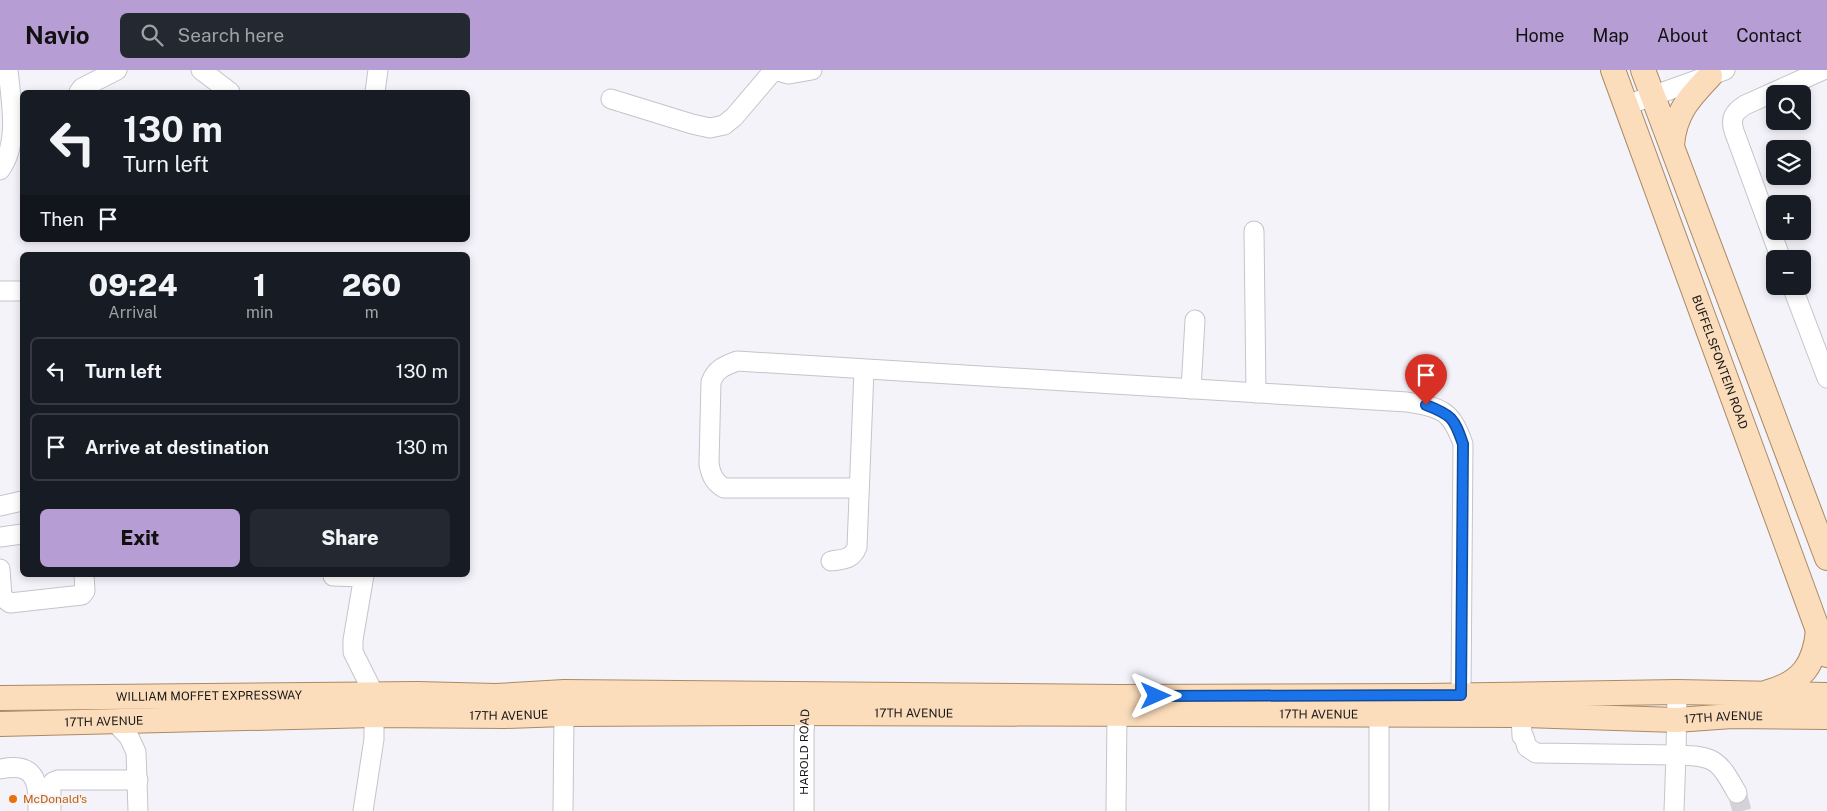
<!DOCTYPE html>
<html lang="en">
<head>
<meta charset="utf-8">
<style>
  :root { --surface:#171b24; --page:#242831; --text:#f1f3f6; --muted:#9ea1a6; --line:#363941; --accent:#b69ed5 }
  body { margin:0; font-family:"Public Sans",sans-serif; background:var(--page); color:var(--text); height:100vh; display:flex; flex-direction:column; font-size:19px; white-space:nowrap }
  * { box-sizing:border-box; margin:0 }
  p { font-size:16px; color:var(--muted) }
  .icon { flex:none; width:28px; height:28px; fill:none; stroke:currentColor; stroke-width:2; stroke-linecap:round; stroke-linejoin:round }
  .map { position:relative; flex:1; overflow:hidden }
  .panel { position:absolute; left:20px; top:182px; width:450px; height:325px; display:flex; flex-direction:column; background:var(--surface); border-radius:8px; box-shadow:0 2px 8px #0003 }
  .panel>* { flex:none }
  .banner { position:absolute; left:20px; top:20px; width:450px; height:152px; border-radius:8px; box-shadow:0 2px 8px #0003; background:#171b24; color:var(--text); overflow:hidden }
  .fabs { position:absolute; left:1766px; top:15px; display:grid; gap:10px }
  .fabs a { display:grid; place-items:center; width:45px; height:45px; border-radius:8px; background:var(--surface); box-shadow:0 2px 8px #0003; font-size:25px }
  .pin { position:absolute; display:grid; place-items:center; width:42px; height:42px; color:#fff; margin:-51px -21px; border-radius:50% 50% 50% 0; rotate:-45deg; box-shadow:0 0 5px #0007 }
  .pin .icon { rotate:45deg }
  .me { position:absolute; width:55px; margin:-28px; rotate:90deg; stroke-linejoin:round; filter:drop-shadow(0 0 4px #0008) }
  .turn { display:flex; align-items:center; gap:18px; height:105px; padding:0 20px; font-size:22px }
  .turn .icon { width:65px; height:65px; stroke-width:2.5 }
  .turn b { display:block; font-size:35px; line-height:42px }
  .then { display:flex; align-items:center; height:48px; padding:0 20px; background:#0003; gap:10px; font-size:19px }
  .eta { display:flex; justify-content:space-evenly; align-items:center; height:85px; text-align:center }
  .eta b { font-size:30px; font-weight:800; line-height:35px }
  .action { display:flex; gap:10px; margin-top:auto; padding:10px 20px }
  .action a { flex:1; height:58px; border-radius:8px; background:var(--accent); color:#111; font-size:20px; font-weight:800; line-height:58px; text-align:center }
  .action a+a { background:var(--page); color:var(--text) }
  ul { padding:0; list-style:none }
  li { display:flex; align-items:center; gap:15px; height:68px; margin:0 10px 8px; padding:0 10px; border:2px solid var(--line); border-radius:8px }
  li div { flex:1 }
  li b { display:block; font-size:19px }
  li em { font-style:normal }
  header { display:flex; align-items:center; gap:30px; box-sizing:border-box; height:70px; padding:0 25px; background:var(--accent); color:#111 }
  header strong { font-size:24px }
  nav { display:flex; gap:28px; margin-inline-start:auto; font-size:18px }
  .search { width:350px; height:45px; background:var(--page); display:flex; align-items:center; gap:12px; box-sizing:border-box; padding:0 18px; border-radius:8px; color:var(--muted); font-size:19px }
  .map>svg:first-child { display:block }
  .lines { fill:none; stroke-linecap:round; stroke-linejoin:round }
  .minor-tunnel { stroke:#d3d2d8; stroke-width:19; stroke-dasharray:19 9; stroke-linecap:butt }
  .minor-casing { stroke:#c4c4ca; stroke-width:21 }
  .major-casing { stroke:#aa8a65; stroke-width:26 }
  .minor { stroke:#fff; stroke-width:19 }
  .major { stroke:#fbddbb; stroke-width:24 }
  .route-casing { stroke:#114b97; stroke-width:12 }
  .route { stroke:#1a73e8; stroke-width:9 }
  .food-dot { fill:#e8710a; stroke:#f4f3fa; stroke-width:2 }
  .labels { text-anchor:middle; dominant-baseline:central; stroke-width:4; stroke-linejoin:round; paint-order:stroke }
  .street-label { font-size:12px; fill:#18181a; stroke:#f4f3fa }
  .food-label { font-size:12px; fill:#c56008; stroke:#f4f3fa; text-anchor:start }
</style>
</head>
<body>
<header>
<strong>Navio</strong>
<div class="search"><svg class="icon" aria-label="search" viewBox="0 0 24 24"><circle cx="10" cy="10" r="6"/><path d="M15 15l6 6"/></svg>Search here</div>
<nav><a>Home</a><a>Map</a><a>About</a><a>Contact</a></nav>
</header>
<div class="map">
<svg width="1827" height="741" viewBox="0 0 1827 741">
  <rect width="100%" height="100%" fill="#f4f3fa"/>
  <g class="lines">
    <polyline class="minor-tunnel" points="1737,723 1742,741"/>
    <g class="minor-casing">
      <g id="minor">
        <polyline points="201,0 230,22"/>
        <polyline points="79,22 82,18 117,0"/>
        <polyline points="375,22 378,0"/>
        <polyline points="611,29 692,54 710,58 724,55 734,47 774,0 789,4 812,0"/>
        <polyline points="1627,35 1725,0"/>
        <path d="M 0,100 C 20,72 11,32 8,0"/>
        <polyline points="1254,161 1256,323"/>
        <path d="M 1781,189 L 1734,61 C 1730,48 1734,42 1745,35 L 1823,0"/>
        <polyline points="1792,216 1827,308"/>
        <polyline points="0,221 22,221"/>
        <polyline points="1191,319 1195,250"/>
        <path d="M 859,418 L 724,418 C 714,412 711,405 709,394 L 711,312 C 716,299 724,296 737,291 L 1407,332 C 1442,338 1451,340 1463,374 L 1461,625"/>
        <polyline points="0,436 22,431"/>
        <polyline points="0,467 22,464"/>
        <path d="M 831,491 C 843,489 852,490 857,477 L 864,300"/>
        <polyline points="0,499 2,527 10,533 82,525 85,521 84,505"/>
        <polyline points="364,505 353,570 353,582 374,624"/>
        <polyline points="333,506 363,507"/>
        <path d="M 1677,622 L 1676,685 C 1715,686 1718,689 1737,723"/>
        <polyline points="1521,645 1522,666 1524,667 1527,677 1536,683 1676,685 1674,741"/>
        <polyline points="115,652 129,667 136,682 138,741"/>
        <path d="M 0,699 C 6,698 14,697 20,698 C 40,702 38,726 38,741"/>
        <polyline points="51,741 51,715 53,712 58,710 138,710"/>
        <polyline points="363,741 374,669 374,645"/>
        <polyline points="563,741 564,644"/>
        <path id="s1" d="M 804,741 L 804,664 L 806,630"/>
        <polyline points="1116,741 1117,645"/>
        <polyline points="1379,741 1379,644"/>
      </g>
    </g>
    <g class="major-casing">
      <g id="major">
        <path id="s2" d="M 1613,0 L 1827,585"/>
        <polyline points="1643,0 1827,488"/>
        <path d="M 1672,76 C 1674,44 1689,28 1710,6"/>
        <path d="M 1768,622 C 1802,613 1815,594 1818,560"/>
        <path id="s3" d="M 0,628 L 417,624 L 496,626 L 564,622 L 1119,627 L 1424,626 L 1677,622 L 1827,625"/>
        <path id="s4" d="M 0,654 L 374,645 L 505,646 L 564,644 L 787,643 L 1521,645 L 1676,650 L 1732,646 L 1827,647"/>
      </g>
    </g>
    <use href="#minor" class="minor"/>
    <use href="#major" class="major"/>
  </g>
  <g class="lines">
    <g class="route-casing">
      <path id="route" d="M 1156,626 L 1461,625 L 1463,374 C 1454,348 1452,345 1426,335"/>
    </g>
    <use href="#route" class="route"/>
  </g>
  <circle class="food-dot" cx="13" cy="729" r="5"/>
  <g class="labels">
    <g class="street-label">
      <text stroke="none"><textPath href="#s2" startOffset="311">BUFFELSFONTEIN ROAD</textPath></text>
      <text stroke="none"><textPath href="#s3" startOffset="209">WILLIAM MOFFET EXPRESSWAY</textPath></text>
      <text stroke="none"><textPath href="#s4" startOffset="914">17TH AVENUE</textPath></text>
      <text stroke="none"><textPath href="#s4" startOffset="1319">17TH AVENUE</textPath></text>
      <text stroke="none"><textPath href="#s4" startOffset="509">17TH AVENUE</textPath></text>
      <text stroke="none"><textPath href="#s4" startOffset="1724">17TH AVENUE</textPath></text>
      <text stroke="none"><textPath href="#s4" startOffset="104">17TH AVENUE</textPath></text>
      <text stroke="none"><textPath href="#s1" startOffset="59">HAROLD ROAD</textPath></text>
    </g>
    <g class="food-label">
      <text x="23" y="729">McDonald's</text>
    </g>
  </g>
</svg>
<div class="fabs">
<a><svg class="icon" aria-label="search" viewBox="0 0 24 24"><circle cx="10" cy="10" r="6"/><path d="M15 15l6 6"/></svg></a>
<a><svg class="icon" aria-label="layers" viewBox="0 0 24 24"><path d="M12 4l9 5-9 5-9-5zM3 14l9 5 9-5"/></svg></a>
<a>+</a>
<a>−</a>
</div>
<div class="pin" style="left:1426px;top:335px;background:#d93025"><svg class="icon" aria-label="arrive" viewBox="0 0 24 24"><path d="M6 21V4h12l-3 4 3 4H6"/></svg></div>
<svg class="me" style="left:1156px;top:626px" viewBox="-20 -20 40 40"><path d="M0-17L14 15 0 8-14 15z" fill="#1a73e8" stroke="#fff" stroke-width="4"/></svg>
<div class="banner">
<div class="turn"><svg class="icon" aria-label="left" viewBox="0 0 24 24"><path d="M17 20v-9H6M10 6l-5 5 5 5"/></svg><div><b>130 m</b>Turn left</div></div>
<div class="then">Then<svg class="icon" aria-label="arrive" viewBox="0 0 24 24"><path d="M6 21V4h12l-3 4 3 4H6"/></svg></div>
</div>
<section class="panel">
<div class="eta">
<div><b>09:24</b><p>Arrival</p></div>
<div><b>1</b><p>min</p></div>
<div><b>260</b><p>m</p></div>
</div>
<ul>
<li><svg class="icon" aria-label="left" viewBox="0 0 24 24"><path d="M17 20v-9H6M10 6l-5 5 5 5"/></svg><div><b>Turn left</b></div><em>130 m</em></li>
<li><svg class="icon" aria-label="arrive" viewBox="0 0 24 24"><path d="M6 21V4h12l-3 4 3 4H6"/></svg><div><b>Arrive at destination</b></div><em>130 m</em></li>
</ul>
<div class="action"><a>Exit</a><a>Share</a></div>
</section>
</div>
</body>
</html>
